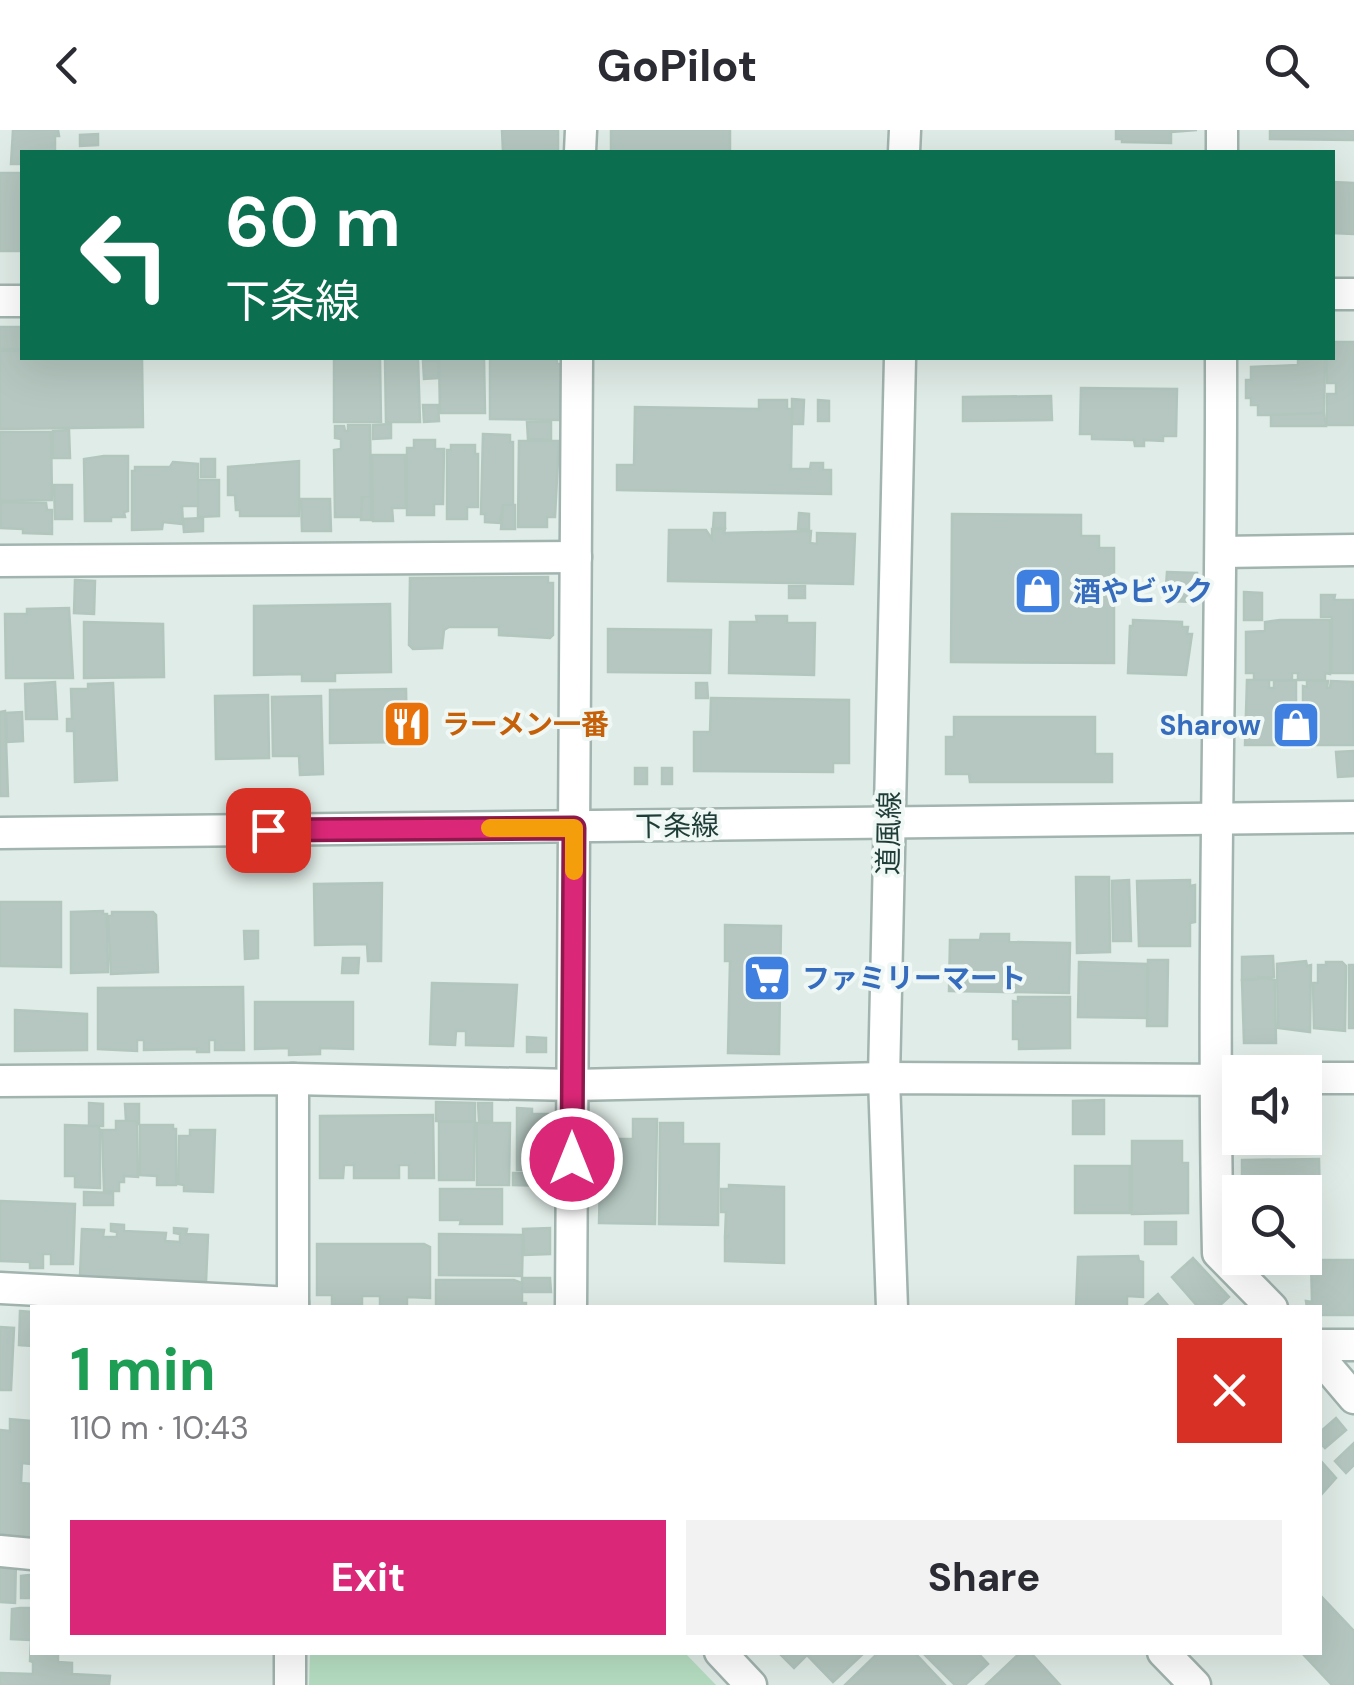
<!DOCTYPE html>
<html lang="en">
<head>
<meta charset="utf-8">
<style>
  :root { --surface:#fff; --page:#f2f2f3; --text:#2b2b33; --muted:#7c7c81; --accent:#db2777 }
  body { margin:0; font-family:"DM Sans","Noto Sans JP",sans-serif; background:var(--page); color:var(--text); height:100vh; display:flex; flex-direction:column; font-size:38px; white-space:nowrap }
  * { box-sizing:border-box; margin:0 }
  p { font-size:32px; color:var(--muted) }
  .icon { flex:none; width:55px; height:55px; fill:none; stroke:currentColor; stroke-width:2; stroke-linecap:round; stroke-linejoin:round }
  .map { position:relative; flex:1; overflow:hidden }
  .side { position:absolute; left:30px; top:1175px; width:1292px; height:350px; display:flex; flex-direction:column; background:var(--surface); border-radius:0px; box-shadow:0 10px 40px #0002 }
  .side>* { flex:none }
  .hud { position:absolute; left:20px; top:20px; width:1315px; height:210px; border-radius:0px; box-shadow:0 10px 40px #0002; background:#0b6e4f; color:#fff; overflow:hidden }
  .controls { position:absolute; left:1222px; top:925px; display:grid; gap:20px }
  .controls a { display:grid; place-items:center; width:100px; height:100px; border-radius:0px; background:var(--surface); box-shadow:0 10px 40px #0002; font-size:50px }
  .pin { position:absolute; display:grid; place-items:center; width:85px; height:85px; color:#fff; margin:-42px; border-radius:20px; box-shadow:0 5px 15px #0006 }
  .me { position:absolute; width:110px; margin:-55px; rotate:0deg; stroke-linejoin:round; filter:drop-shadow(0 0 8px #0008) }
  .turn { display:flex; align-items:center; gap:35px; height:210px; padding:0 40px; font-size:45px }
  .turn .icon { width:130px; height:130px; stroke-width:2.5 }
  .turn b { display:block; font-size:70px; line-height:85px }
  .round { display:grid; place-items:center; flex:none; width:105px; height:105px; border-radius:0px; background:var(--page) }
  .summary { display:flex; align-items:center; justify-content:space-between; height:170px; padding:0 40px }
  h1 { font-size:60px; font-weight:700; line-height:75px; color:#1e9e55 }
  .primary-button { display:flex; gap:20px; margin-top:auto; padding:20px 40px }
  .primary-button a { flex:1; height:115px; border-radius:0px; background:var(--accent); color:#fff; font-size:40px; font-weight:700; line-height:115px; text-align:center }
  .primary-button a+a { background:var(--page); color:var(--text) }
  header { display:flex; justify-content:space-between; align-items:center; height:130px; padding:0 40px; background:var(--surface); font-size:45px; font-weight:700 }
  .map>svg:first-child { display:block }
  .green { fill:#b7dfc3 }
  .building { fill:#b5c7c0; stroke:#b2c6be; stroke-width:2.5 }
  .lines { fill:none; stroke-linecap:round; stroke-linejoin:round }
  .minor-casing { stroke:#a2b4af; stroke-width:35 }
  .minor { stroke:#fff; stroke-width:30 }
  .route-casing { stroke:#8e194d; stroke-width:25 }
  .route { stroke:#db2777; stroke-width:18 }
  .slow { stroke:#f59e0b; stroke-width:18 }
  .labels { text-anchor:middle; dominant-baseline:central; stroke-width:8; stroke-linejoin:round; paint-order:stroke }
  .shop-label { font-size:28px; font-weight:bold; fill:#366cbe; stroke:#f0f8f5; text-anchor:start }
  .food-label { font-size:28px; font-weight:bold; fill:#c56008; stroke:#f0f8f5; text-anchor:start }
  .street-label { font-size:28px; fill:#1f3d37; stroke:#f0f8f5 }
</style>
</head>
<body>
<header><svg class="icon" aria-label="back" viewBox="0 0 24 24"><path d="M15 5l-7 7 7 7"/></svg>GoPilot<svg class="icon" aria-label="search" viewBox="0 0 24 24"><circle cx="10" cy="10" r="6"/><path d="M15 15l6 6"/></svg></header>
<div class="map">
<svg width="1354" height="1555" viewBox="0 0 1354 1555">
  <rect width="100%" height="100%" fill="#e0ece7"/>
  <polygon class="green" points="685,1523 716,1555 309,1555 310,1523"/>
  <g class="building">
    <polygon points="13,0 58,0 59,6 55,6 55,22 22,22 22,34 11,34"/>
    <polygon points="502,0 558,0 558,22 503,22"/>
    <rect x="611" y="0" width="119" height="22"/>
    <polygon points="1116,0 1197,0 1171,2 1171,13 1122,12 1122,9 1116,9"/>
    <polygon points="1270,0 1354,0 1354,10 1270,9"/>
    <polygon points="98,4 98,15 80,16 80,5"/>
    <rect x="0" y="43" width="22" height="78"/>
    <polygon points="1332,52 1354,53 1354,104 1332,103"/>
    <rect x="0" y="197" width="22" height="22"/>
    <polygon points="1332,212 1354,212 1354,295 1327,295 1327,264 1336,264 1336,253 1327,253 1327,228 1332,228"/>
    <polygon points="0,221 22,221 22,228 142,228 143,297 0,299"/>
    <polygon points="334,228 380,228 381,292 334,292"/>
    <polygon points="385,228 418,228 420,292 386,292"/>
    <polygon points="439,228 484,228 485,283 440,283"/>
    <polygon points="490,228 557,228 557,234 560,234 560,290 490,289"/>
    <polygon points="1298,229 1325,229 1324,285 1258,285 1258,275 1251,275 1251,268 1246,268 1246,250 1251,250 1251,237 1298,235"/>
    <polygon points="423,231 438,231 438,248 424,249"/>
    <polygon points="1081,258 1177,259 1176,306 1163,306 1163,311 1144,310 1144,316 1135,316 1134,310 1092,309 1092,304 1080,304"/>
    <polygon points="1051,266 1052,290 963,291 963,267"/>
    <polygon points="792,269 804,270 803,294 792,294"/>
    <polygon points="759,270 787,270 787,279 792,279 791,339 810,339 811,333 823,333 823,340 831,340 831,364 617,360 617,335 634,335 635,277 759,279"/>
    <polygon points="818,270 829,271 829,291 818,291"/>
    <polygon points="423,275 438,275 439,291 424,292"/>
    <polygon points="1324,283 1326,296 1271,296 1271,285"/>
    <polygon points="527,292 551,292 551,310 528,309"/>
    <polygon points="391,294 391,308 373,309 373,295"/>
    <polygon points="348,295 370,295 371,367 362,367 362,387 335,387 334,320 341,319 341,309 335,308 335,296 344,296 345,301 348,301"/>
    <polygon points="69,300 70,328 53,328 53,301"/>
    <polygon points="0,302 51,302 52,370 0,371"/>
    <polygon points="483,304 510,305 510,312 513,312 513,375 503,375 500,393 485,392 485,384 481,384"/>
    <polygon points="414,310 435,310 435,319 444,319 443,374 434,374 434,385 407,385 407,318 414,318"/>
    <polygon points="519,311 559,311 555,387 547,387 547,397 518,397"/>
    <polygon points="451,315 475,315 475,324 478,324 478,377 467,377 467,389 447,389 447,320 451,320"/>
    <polygon points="372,325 405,325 406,378 392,378 393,391 373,391"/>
    <polygon points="104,326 128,326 128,381 124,382 125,387 111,387 111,391 85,391 84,329"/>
    <rect x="201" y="329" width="14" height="18"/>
    <polygon points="299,331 299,386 240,386 240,380 236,380 235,365 228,365 228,337"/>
    <polygon points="173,332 198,334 198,376 182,376 183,394 163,392 162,399 132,400 132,341 135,341 135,337 170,337"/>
    <polygon points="198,350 219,350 219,386 198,387"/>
    <polygon points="54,355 72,355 72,389 55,389"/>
    <polygon points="362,367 371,367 371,390 361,390"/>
    <polygon points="301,369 330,369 331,401 302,401"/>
    <polygon points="1,372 46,373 47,380 52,380 52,404 23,403 23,399 1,398"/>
    <polygon points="503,375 515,375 515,399 501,399"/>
    <polygon points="714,383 725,383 725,398 713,398"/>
    <polygon points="799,383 809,384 809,399 798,399"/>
    <polygon points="952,384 1081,385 1081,406 1099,406 1099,418 1114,418 1114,533 951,532"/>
    <polygon points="203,388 203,401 184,402 183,389"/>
    <polygon points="712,399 725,399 724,403 811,401 810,413 817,414 817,403 855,404 853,454 668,451 669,400 706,400 712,409"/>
    <polygon points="1167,442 1197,443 1196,472 1165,471"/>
    <polygon points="548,447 548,453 553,453 553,505 550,508 499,505 499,497 449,497 444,500 442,518 413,519 409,515 410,448"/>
    <polygon points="75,450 95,451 94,484 74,483"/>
    <rect x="789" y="456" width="16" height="12"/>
    <polygon points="1244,462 1262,463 1262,490 1244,490"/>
    <polygon points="1321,465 1335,465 1334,470 1353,470 1353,543 1331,543 1332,487 1321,487"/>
    <polygon points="390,474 391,542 335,543 335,551 302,551 302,544 254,545 254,476"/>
    <polygon points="69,478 73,548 6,548 5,484 27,484 27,479"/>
    <polygon points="756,486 787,486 787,493 815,493 814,545 729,543 730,492 757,492"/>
    <polygon points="1133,490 1182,492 1182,497 1188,497 1187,504 1192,504 1186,545 1128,543 1130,496 1133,496"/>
    <polygon points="1280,490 1330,490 1330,544 1325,543 1325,550 1298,550 1298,543 1292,543 1292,550 1254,550 1254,543 1246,543 1246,502 1265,501 1265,492"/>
    <polygon points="84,492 163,494 164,547 84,548"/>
    <polygon points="608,499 711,500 710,543 608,542"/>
    <polygon points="1247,550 1269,550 1269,558 1274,558 1274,551 1296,550 1296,615 1245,615"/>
    <polygon points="1307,551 1328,551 1327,558 1330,558 1331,551 1353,552 1354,615 1303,615 1303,556 1307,557"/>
    <polygon points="55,552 57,589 26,589 25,554"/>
    <polygon points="113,553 117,650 75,652 74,601 67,601 67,589 72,589 71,559 88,559 88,554"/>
    <polygon points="696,553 707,553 708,568 696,568"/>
    <polygon points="406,559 407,612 330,613 330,560"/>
    <polygon points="268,565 269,628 216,629 215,566"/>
    <polygon points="321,566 323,644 300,645 299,626 273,626 272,567"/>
    <polygon points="711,568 849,570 849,633 833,633 833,642 694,641 694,602 710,602"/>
    <polygon points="5,581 8,666 0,666 0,582"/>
    <polygon points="22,582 23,611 7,612 6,583"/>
    <polygon points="954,587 1095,587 1095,624 1112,624 1112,652 970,652 969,644 946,644 946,607 954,607"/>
    <polygon points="1354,621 1354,646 1338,647 1336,622"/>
    <rect x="635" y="638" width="12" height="16"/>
    <rect x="662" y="638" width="10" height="16"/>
    <polygon points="1076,747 1109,747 1110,822 1077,823"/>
    <polygon points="1129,750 1131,811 1113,811 1112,751"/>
    <polygon points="1190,750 1190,756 1195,755 1195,792 1190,793 1190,816 1139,816 1137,751"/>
    <polygon points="382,753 381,831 368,831 367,814 315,815 314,754"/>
    <polygon points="0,772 61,772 61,837 0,836"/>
    <polygon points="103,781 103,784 107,784 108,842 71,843 71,782"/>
    <polygon points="112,782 153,782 156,785 158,842 111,844 108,786 112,786"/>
    <polygon points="725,795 781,796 779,924 728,923 730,831 725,831"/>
    <polygon points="244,801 258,801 258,828 245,829"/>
    <polygon points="981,804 1009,804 1009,812 1070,813 1069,863 949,861 950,810 980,810"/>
    <polygon points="1273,826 1274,847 1242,850 1242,827"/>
    <polygon points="343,828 359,828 358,843 342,843"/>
    <polygon points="1148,830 1168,830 1167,896 1147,896"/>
    <polygon points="1306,831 1307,836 1311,835 1310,902 1278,898 1277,834"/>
    <polygon points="1079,832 1147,834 1147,888 1078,887"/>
    <polygon points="1326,832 1342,832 1346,836 1345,901 1314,898 1313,853 1318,853 1318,835 1326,835"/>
    <rect x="1349" y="835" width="5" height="63"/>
    <polygon points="1258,847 1275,850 1276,913 1244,913 1242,850 1258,850"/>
    <polygon points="432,853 517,855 513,916 466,915 466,901 456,901 455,915 430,914"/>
    <polygon points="243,857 244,920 215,920 215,910 209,910 209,922 197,922 197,919 144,920 144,910 137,910 137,921 98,919 98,858"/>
    <polygon points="1018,867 1070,867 1070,918 1019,919 1019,909 1013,909 1013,871 1018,872"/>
    <polygon points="255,872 353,872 353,919 320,918 320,924 289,925 289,918 255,919"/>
    <polygon points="15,880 87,884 87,920 15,921"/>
    <polygon points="527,907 546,908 546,922 527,922"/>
    <polygon points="1104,970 1104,1004 1073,1004 1073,971"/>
    <rect x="1305" y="970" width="10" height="30"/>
    <polygon points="436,972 475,973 475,991 436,991"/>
    <polygon points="89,973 103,974 103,996 89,996"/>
    <polygon points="478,973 492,973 492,991 479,991"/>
    <polygon points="125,974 139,974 139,995 137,991 126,991"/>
    <polygon points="517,978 532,979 532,984 548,984 548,1040 517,1040"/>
    <polygon points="433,985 434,1048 409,1048 409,1035 399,1035 399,1048 354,1048 354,1035 344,1035 343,1048 320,1048 320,986"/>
    <polygon points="633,989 657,989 655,1094 599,1093 601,1009 633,1009"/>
    <polygon points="116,991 137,991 138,1047 124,1046 124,1052 119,1052 119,1061 104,1061 102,1000 116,1000"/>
    <polygon points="439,992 475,992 474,1050 439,1050"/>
    <polygon points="477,993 510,993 509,1055 477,1055"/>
    <polygon points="660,993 683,993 683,1014 719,1014 718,1095 659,1094"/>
    <polygon points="65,995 98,996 100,1000 100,1058 75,1057 75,1046 65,1046"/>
    <polygon points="140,995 173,995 173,999 176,999 176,1055 157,1055 157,1046 140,1045"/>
    <polygon points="190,1000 215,1000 213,1062 184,1061 184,1055 178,1054 179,1006 190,1006"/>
    <polygon points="1132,1011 1182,1011 1182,1033 1188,1033 1188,1083 1132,1084"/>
    <polygon points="1319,1029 1320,1077 1305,1077 1305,1062 1242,1062 1242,1030"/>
    <rect x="1075" y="1036" width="55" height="47"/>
    <polygon points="513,1043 551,1044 551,1056 513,1055"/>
    <polygon points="729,1055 784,1057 784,1133 725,1131 725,1109 729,1106 725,1107 726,1082 721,1082 721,1059 729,1059"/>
    <polygon points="440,1059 502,1059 502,1094 460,1094 461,1090 440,1090"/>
    <polygon points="84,1062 113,1063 113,1075 84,1075"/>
    <polygon points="0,1071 75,1074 73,1134 51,1134 51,1124 43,1124 43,1138 30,1138 30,1132 0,1131"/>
    <rect x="1145" y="1092" width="31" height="22"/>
    <polygon points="111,1094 124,1095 124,1101 166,1103 165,1111 180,1112 180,1104 174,1103 174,1098 187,1099 186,1104 208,1105 206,1152 80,1146 82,1099 104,1100 103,1107 117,1107 117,1102 111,1101"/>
    <polygon points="550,1098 550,1124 524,1125 523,1099"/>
    <polygon points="439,1104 523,1105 522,1146 439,1145"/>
    <polygon points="317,1114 424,1114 430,1117 430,1168 407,1167 407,1176 380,1176 380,1166 362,1166 362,1174 332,1174 332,1165 317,1165"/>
    <polygon points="1138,1126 1139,1131 1143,1132 1143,1167 1127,1166 1127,1177 1076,1177 1078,1127"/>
    <polygon points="1193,1128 1229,1167 1217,1178 1199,1178 1172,1147"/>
    <polygon points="1311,1130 1354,1130 1354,1185 1320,1185 1320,1178 1307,1178 1306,1171 1312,1172"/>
    <polygon points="522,1148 550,1148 551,1162 522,1162"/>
    <polygon points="436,1150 514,1150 522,1153 522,1173 526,1173 526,1178 436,1178"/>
    <polygon points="1158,1164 1170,1178 1142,1178"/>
    <polygon points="20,1181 32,1182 32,1216 19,1215"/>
    <polygon points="0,1197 14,1198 11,1260 0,1260"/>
    <polygon points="32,1284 32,1334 22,1333 21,1353 32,1354 32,1414 0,1412 0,1300 10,1301 10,1289 32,1291"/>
    <polygon points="1336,1288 1346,1300 1325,1318 1320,1313 1320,1302"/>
    <polygon points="1354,1313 1354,1335 1346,1343 1335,1331"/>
    <polygon points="1320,1330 1336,1348 1320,1366"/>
    <polygon points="0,1430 16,1430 15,1473 0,1472"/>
    <polygon points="31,1445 31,1468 21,1468 21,1446"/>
    <polygon points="1320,1465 1354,1501 1354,1555 1332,1555 1301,1522 1320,1522"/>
    <polygon points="20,1478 32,1478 32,1522 58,1522 58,1532 72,1533 72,1544 110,1546 109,1555 0,1555 0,1543 33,1544 33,1532 30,1531 31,1510 11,1509 12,1479"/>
    <polygon points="778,1522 804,1522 807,1525 794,1538"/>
    <polygon points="804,1522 865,1522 833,1552"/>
    <polygon points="879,1522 914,1522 945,1555 845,1555"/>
    <polygon points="977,1522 988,1534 965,1555 955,1555 925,1525"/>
    <polygon points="1021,1522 1030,1522 1060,1555 986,1555"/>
  </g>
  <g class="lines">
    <g class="minor-casing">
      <g id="minor">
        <polyline points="580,22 581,0"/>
        <polyline points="904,22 905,0"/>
        <polyline points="1222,22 1222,0"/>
        <polyline points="1332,164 1354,164"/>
        <polyline points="0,171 22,171"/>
        <path d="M 1221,228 C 1222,526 1211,824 1218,1123 L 1272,1178"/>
        <polyline points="1221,422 1354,420"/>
        <polyline points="0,431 576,427"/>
        <polyline points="0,703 1354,687"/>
        <polyline points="1305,948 1354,948"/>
        <polyline points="0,951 293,949 573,955 884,948 1240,950"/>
        <polyline points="0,1158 293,1173"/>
        <polyline points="293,1178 293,949"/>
        <polyline points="571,1178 577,228"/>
        <polyline points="892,1178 884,948 900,228"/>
        <polyline points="1320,1215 1354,1215"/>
        <polyline points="1320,1228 1354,1268"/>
        <polyline points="0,1421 32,1424"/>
        <polyline points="720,1522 751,1555"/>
        <polyline points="1163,1522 1195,1555"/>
        <polyline points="290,1555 290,1522"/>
      </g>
    </g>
    <use href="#minor" class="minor"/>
  </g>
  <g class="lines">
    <g class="route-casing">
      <polyline id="route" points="268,700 574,698 572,1029"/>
    </g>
    <use href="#route" class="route"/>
    <polyline class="slow" points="490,698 574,698 574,741"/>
  </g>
  <defs>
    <g id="shop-square" transform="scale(2.5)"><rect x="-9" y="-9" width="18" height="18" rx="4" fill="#3f7fe0" stroke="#f0f8f5"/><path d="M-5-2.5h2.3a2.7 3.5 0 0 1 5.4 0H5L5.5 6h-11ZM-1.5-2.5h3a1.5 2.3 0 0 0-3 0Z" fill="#fff"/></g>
    <g id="restaurant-square" transform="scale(2.5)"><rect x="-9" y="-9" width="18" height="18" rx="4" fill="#e8710a" stroke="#f0f8f5"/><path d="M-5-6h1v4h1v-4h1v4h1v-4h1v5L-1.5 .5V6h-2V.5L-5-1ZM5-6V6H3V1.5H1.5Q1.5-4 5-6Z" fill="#fff"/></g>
    <g id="supermarket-square" transform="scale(2.5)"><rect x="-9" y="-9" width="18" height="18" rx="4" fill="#3f7fe0" stroke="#f0f8f5"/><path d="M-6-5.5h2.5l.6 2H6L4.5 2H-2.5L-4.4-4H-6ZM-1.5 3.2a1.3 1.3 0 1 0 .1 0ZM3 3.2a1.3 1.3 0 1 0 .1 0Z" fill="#fff"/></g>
  </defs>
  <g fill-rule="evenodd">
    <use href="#shop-square" x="1038" y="461"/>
    <use href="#restaurant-square" x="407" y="594"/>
    <use href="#shop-square" x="1296" y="595"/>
    <use href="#supermarket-square" x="767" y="848"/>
  </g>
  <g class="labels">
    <g class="shop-label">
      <text x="1073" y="461">酒やビック</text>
      <text x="1261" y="595" text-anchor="end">Sharow</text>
      <text x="802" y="848">ファミリーマート</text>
    </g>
    <g class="food-label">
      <text x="442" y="594">ラーメン一番</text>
    </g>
    <g class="street-label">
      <text transform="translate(677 696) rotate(-1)">下条線</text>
      <text transform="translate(889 703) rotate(-89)">道風線</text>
    </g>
  </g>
</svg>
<div class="controls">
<a><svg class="icon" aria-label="sound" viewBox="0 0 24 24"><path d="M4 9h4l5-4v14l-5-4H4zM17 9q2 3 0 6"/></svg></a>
<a><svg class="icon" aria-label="search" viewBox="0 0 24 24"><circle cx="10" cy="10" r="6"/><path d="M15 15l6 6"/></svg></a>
</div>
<div class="pin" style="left:268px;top:700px;background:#d93025"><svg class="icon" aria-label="arrive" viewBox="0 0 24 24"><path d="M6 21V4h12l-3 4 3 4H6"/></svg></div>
<svg class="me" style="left:572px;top:1029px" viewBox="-20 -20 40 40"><circle r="17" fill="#db2777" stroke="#fff" stroke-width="3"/><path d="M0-11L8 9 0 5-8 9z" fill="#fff"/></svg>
<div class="hud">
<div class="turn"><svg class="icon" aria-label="left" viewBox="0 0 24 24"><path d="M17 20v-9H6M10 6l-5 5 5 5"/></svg><div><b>60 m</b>下条線</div></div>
</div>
<section class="side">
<div class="summary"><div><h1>1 min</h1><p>110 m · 10:43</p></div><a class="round" style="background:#d93025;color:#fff"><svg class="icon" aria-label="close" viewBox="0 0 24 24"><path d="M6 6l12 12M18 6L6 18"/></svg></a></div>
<div class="primary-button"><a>Exit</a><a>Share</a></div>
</section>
</div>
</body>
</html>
